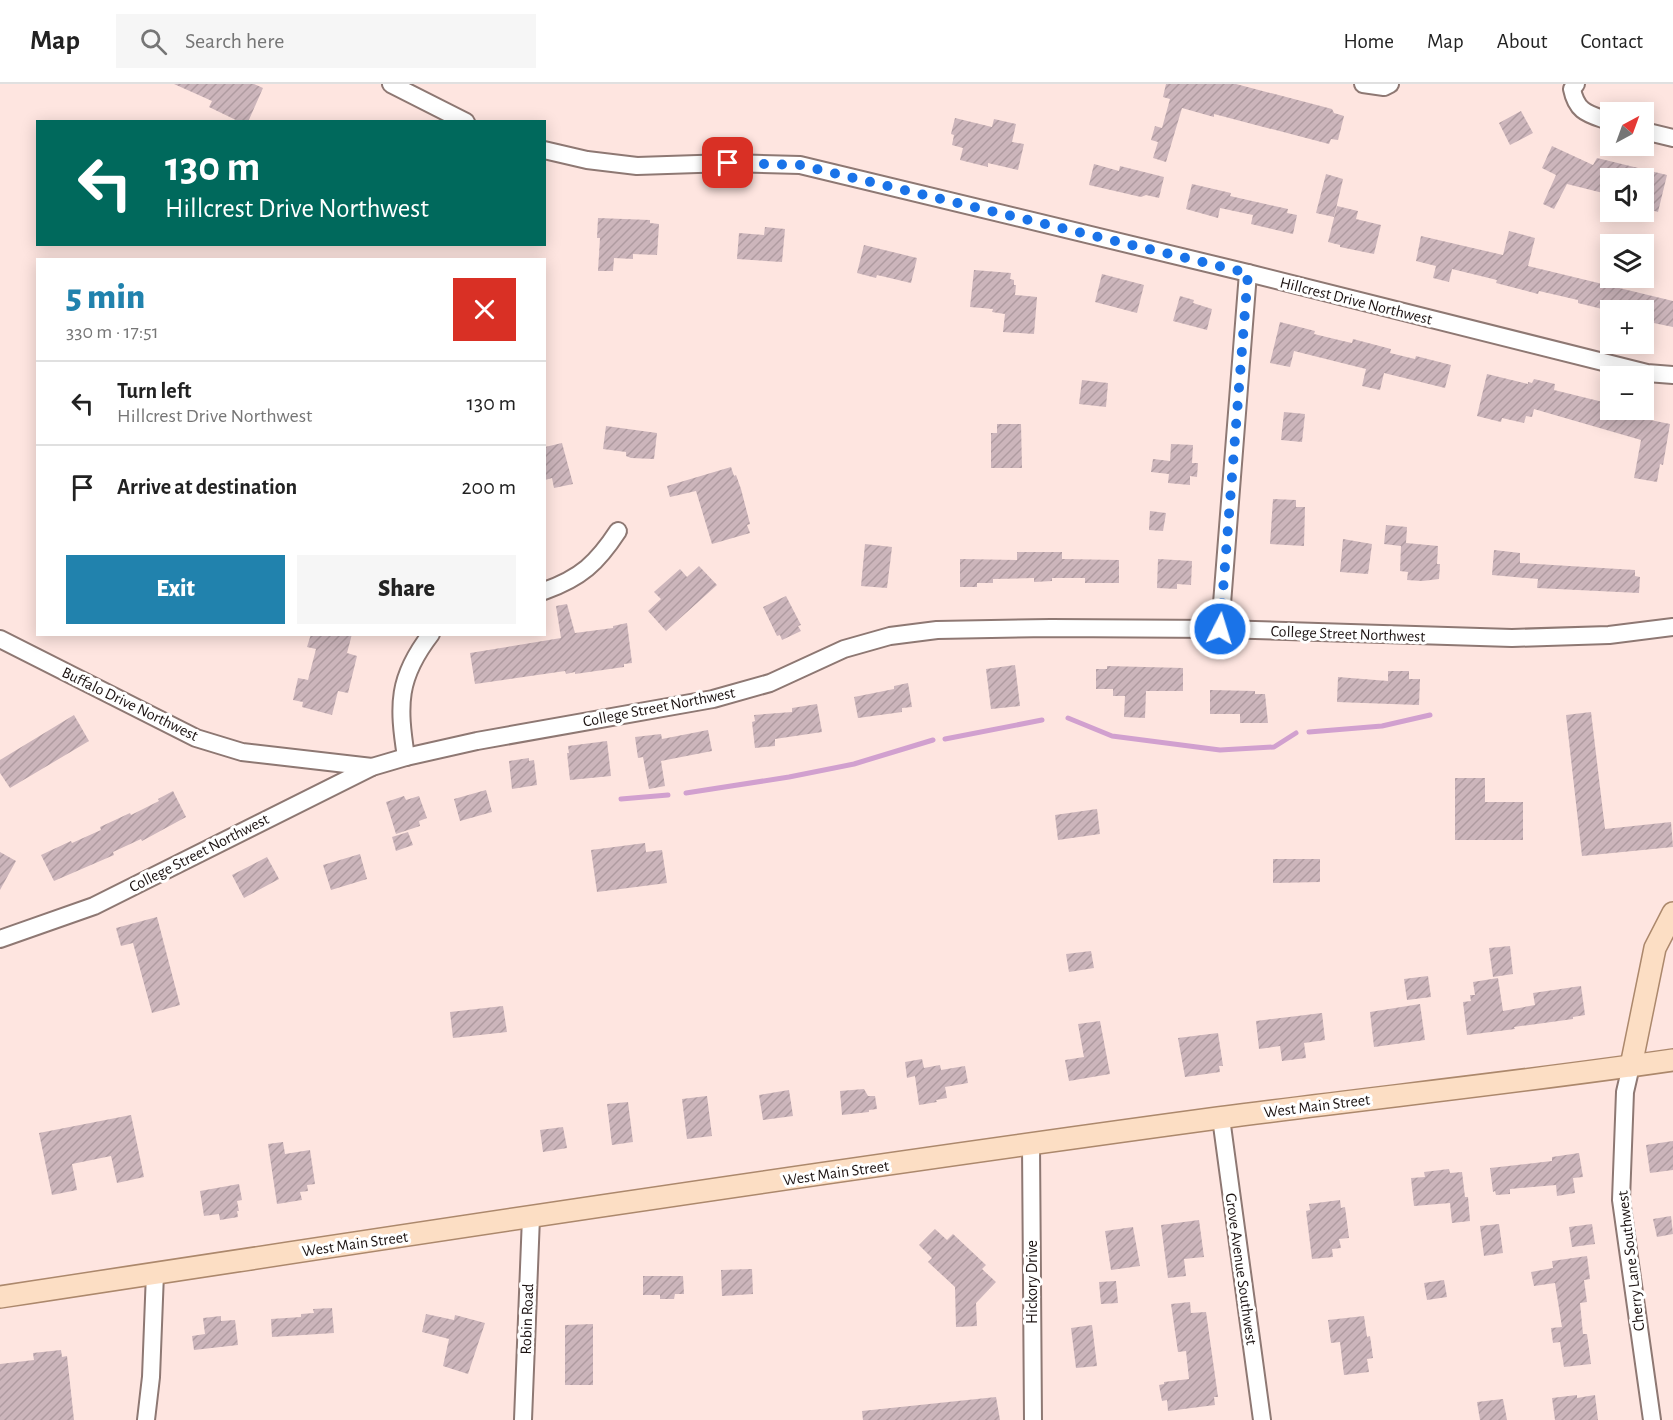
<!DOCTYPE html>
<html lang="en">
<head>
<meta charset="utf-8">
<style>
  :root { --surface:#fff; --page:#f6f6f6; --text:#222; --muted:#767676; --line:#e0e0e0; --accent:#2182ad }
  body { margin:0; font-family:"Alegreya Sans",sans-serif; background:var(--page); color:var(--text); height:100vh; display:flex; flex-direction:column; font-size:22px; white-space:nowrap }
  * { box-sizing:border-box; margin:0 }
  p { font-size:20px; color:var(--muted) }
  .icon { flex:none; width:33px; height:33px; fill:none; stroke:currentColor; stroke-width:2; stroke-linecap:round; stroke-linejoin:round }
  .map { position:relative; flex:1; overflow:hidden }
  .details { position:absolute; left:36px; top:174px; width:510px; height:378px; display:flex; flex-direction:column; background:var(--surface); border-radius:0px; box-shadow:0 3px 15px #0003 }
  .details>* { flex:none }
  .hud { position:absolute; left:36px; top:36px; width:510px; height:126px; border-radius:0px; box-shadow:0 3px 15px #0003; background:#00695c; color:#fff; overflow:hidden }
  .needle { width:39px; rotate:41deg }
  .tools { position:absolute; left:1600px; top:18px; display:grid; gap:12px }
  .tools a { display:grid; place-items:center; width:54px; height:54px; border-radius:0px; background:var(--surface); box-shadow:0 3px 15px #0003; font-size:30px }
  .pin { position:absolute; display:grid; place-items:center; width:51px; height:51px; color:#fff; margin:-26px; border-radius:12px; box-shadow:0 3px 9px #0006 }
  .me { position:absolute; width:66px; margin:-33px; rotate:5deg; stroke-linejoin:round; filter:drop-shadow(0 0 4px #0008) }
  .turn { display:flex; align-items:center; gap:21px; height:126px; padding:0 30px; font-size:27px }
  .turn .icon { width:78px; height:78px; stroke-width:2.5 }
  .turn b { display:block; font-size:42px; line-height:51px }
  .round { display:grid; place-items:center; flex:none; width:63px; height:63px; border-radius:0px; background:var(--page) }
  .overview { display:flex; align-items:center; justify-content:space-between; height:102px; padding:0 30px }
  h1 { font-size:36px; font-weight:800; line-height:45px; color:var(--accent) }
  .cta { display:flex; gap:12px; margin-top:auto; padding:12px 30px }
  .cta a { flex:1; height:69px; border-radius:0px; background:var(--accent); color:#fff; font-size:24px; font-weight:800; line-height:69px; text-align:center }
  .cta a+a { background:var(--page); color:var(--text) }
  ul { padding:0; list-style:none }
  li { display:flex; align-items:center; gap:18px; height:84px; padding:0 30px; border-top:2px solid var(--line) }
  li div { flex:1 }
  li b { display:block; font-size:22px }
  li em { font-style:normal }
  header { display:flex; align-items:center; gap:36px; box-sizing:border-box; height:84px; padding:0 30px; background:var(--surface); border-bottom:2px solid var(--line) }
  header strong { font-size:28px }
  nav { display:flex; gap:33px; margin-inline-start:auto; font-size:21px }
  .search { width:420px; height:54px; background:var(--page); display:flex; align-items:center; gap:15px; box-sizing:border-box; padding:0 21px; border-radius:0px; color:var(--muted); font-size:22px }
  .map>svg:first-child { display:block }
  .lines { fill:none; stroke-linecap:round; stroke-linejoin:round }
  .stream { stroke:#d1a0cf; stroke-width:5 }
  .building { fill:url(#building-hatch) }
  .minor-casing { stroke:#8e7873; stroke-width:20 }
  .major-casing { stroke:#ac886c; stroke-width:24 }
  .minor { stroke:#fff; stroke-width:16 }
  .major { stroke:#fcdec4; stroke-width:21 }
  .route { stroke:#1a73e8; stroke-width:10; stroke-dasharray:0 18 }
  .labels { text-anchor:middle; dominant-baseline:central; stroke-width:6; stroke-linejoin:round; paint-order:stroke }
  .street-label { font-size:16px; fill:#1b1211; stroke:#fff }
</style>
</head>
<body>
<header>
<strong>Map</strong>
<div class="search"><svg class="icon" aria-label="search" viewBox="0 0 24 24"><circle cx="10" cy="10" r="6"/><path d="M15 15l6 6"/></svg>Search here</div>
<nav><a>Home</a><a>Map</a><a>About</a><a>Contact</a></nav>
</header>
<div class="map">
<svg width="1673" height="1336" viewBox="0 0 1673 1336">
  <defs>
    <pattern id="building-hatch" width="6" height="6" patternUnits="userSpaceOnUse" patternTransform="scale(1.5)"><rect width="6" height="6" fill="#ccb5bb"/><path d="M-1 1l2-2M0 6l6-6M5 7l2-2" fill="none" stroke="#af9ba0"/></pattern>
  </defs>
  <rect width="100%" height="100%" fill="#fee5e0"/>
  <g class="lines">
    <g class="stream">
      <polyline points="1068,634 1112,652 1220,666 1274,663 1296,649"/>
      <polyline points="1309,648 1382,642 1430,631"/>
      <polyline points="945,655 1042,636"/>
      <polyline points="686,709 789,693 854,680 933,656"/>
      <polyline points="621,715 668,711"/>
    </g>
  </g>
  <g class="building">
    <polygon points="174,0 254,0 263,4 248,38 240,38 209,23 212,17"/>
    <polygon points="1166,0 1236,0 1332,25 1334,29 1344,32 1338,56 1331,55 1329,60 1214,30 1214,33 1182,24 1166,78 1153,74 1158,58 1151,56 1155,42 1162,44 1170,15 1163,13"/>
    <polygon points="1521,27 1533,49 1510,61 1499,39"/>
    <polygon points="955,34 992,43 994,35 1016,40 1012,58 1024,60 1018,86 988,79 988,83 960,76 963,64 952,61 954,51 951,50"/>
    <polygon points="1552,62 1593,81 1597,74 1667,91 1658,128 1644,124 1644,94 1611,94 1611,111 1567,100 1554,125 1543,120 1556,91 1542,84"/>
    <polygon points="1094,80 1119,87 1120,82 1164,93 1159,114 1146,111 1141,113 1089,101"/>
    <polygon points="1326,90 1343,95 1334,133 1316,129"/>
    <polygon points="1192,100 1231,109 1230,112 1288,125 1287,129 1297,131 1293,150 1251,140 1253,131 1220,124 1218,134 1186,125"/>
    <polygon points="1337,122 1358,127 1356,135 1381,141 1374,170 1340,163 1340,161 1328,158"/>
    <polygon points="598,134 650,136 650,139 659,140 657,171 633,170 633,175 614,174 613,187 598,187 600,154 597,154"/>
    <polygon points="765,143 785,145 782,178 737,175 739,149 764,151"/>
    <polygon points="1509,147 1535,154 1528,182 1673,217 1673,243 1644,237 1644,226 1606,226 1578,219 1578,216 1539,207 1538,210 1496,199 1497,196 1452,185 1449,198 1433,194 1436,182 1416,177 1421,152 1503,171"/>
    <polygon points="864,161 917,174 911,199 877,191 876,194 857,189"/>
    <polygon points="974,186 1011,189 1010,195 1014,196 1014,201 1016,201 1015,211 1037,213 1034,250 1003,248 1005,230 992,228 993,225 970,223"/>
    <polygon points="1102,190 1144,201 1137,229 1095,218"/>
    <polygon points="1180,212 1194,216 1193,219 1212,225 1207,246 1173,237"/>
    <polygon points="1280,238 1315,247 1314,250 1343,257 1352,259 1353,255 1391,265 1390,269 1415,275 1416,272 1451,281 1445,304 1384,289 1380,306 1362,302 1366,285 1294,267 1290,283 1270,279"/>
    <polygon points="1487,290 1528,300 1528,298 1532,299 1534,295 1555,300 1554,306 1611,320 1611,326 1622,326 1621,330 1670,340 1663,381 1660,380 1657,398 1634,394 1641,356 1534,325 1532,333 1526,332 1524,339 1502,334 1501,338 1477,332"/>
    <polygon points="1082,296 1108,299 1106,323 1079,320"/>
    <polygon points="1284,328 1305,330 1302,358 1281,356"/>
    <polygon points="997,340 1021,340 1022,384 991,384 991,349 997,349"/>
    <polygon points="606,342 657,349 654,375 631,374 626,372 626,368 603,365"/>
    <polygon points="562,359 573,400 554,404 552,394 545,396 545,363"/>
    <polygon points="1171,360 1193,361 1192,379 1198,379 1197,393 1190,392 1190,401 1168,399 1169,390 1151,388 1153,375 1170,377"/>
    <polygon points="731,383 734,392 736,391 741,405 750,440 747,441 750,449 712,460 696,407 670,413 667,402"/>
    <polygon points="1273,415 1296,416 1296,423 1305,423 1304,462 1270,460"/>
    <polygon points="1150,427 1166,429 1163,447 1149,446"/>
    <polygon points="1386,441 1407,443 1406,459 1438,462 1437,480 1440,480 1439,495 1422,497 1407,496 1408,488 1400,487 1401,462 1384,460"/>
    <polygon points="1343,455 1372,460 1368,490 1340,488"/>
    <polygon points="865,460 892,463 887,504 861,502"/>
    <polygon points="1494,466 1520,469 1520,479 1635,486 1635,492 1640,493 1639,509 1537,504 1538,495 1492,491"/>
    <polygon points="1017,468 1062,468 1062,475 1119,476 1119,499 1085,499 1085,494 1052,494 1052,497 1034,498 1034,494 993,495 993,499 977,499 977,503 960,503 960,475 1017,476"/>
    <polygon points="1158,475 1192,477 1191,501 1177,500 1177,505 1157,504"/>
    <polygon points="699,482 717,501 666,547 648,527 661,515 654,508 680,485 687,493"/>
    <polygon points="786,512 801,541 798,542 801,547 782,556 780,551 777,552 763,523"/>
    <polygon points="567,520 575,549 613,544 613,542 627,539 632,579 624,580 624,583 575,590 575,588 566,590 565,587 475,600 470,569 561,554 556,522"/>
    <polygon points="311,550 352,550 347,569 357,572 348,609 338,607 332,631 302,623 303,618 293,616 298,594 308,596 316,565 307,563"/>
    <polygon points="1015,581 1020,622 991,625 986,585"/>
    <polygon points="1107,582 1183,584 1183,607 1146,607 1145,634 1124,633 1125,612 1113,612 1113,605 1096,605 1096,585 1107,585"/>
    <polygon points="1388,587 1409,587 1409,595 1420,595 1419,621 1337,618 1338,593 1388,597"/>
    <polygon points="908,599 912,623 902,624 902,628 858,634 854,613 894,605 894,602"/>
    <polygon points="1210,606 1255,607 1255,610 1265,610 1268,639 1240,639 1240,630 1210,630"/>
    <polygon points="817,620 822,648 775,655 775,662 755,664 752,638 755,637 754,631 792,628 792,624"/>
    <polygon points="1591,628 1605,745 1671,738 1673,763 1582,772 1566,631"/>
    <polygon points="74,631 89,657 10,704 0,689 0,676"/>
    <polygon points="708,646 712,667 661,677 665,702 649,705 643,673 638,674 635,653 661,650 662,655"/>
    <polygon points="607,657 611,692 570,696 567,669 569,669 568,662"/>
    <polygon points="529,674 529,677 534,676 537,701 512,705 509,677"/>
    <polygon points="1455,694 1485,694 1485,718 1523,718 1523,756 1455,756"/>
    <polygon points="486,706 492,728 460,737 454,715"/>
    <polygon points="173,707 186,733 142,757 141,755 113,768 114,771 54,797 41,771 71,757 72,759 101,746 100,743 130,729 131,731 159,717 158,715"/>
    <polygon points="404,712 406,716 419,712 427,734 419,737 420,742 396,750 386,718"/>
    <polygon points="1097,725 1100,750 1058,756 1055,731"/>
    <polygon points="408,748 413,761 396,767 392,753"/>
    <polygon points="645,759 646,768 662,766 667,799 597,808 591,766"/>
    <polygon points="0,768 16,777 0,806"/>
    <polygon points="360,770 367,795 331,806 323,781"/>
    <polygon points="267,773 279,795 244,814 232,791"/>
    <polygon points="1273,775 1320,775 1320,798 1273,799"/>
    <polygon points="157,833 180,921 152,929 133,859 121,862 116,844"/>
    <polygon points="1510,862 1513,890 1493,893 1489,864"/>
    <polygon points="1091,867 1094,884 1069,888 1066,870"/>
    <polygon points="1428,892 1431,913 1407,916 1404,895"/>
    <polygon points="1498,894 1503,927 1535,921 1533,909 1581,902 1585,931 1573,933 1573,935 1514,943 1515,945 1467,951 1463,918 1471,917 1470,911 1475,911 1473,898"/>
    <polygon points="1420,920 1425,956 1374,963 1370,928"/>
    <polygon points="503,922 507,948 453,954 450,928"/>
    <polygon points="1322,929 1325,956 1304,959 1306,974 1282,977 1280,962 1259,965 1256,937"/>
    <polygon points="1100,937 1110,990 1069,997 1065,976 1084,973 1078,940"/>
    <polygon points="1218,949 1223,982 1219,982 1220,988 1185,993 1178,954"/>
    <polygon points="922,975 924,984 940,981 941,986 965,982 968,999 945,1003 947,1014 936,1016 937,1018 919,1021 915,992 907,994 905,978"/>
    <polygon points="864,1005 868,1012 875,1012 877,1025 869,1026 869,1028 842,1031 840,1007"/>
    <polygon points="789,1006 793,1032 763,1036 759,1011"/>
    <polygon points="707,1012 712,1052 687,1055 682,1015"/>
    <polygon points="628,1018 633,1058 612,1061 607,1020"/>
    <polygon points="131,1031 144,1093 117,1099 111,1072 72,1080 77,1106 52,1111 39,1049"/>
    <polygon points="563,1043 567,1064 543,1068 540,1046"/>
    <polygon points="1673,1057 1673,1086 1650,1089 1646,1061"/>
    <polygon points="283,1058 285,1070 310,1066 315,1100 307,1101 308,1107 300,1108 302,1116 277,1120 268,1060"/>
    <polygon points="1579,1069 1583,1093 1573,1094 1575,1109 1557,1112 1556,1101 1510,1105 1510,1110 1496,1111 1495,1107 1493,1108 1490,1084 1552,1077 1552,1073"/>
    <polygon points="1449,1085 1450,1089 1462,1088 1465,1113 1468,1113 1470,1137 1452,1139 1450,1119 1414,1122 1411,1094 1425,1093 1424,1088"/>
    <polygon points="239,1100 242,1116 237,1117 239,1127 237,1127 238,1133 220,1136 219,1130 204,1132 200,1107"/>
    <polygon points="1340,1116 1341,1124 1345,1123 1349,1154 1339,1155 1341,1164 1332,1165 1333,1173 1312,1175 1306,1127 1310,1126 1309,1120"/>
    <polygon points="1671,1132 1673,1150 1657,1153 1653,1135"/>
    <polygon points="1199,1136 1204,1173 1184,1175 1186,1192 1168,1194 1161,1141"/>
    <polygon points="1499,1140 1503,1169 1484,1172 1480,1142"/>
    <polygon points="1592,1140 1595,1160 1572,1163 1569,1143"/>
    <polygon points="1133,1143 1140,1182 1111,1186 1105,1147"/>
    <polygon points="935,1145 947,1156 953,1150 986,1181 982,1185 996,1198 976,1219 977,1242 956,1243 955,1203 928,1178 932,1174 919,1161"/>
    <polygon points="1587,1172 1590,1195 1584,1196 1587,1218 1580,1219 1583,1250 1587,1250 1591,1280 1564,1283 1560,1258 1553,1259 1551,1244 1562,1243 1555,1199 1534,1202 1531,1188 1553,1184 1552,1177"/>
    <polygon points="752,1185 753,1210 722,1212 721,1186"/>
    <polygon points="643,1192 683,1192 684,1210 675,1210 674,1215 660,1215 660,1211 643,1211"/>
    <polygon points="1444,1196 1447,1213 1427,1216 1424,1199"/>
    <polygon points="1116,1197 1118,1219 1101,1220 1099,1198"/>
    <polygon points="1190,1218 1191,1229 1206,1228 1218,1313 1214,1313 1215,1321 1168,1327 1167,1316 1162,1317 1159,1301 1164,1300 1164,1298 1189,1295 1186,1267 1178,1268 1171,1220"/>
    <polygon points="332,1224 334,1249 272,1253 271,1235 301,1233 301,1230 314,1229 313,1225"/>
    <polygon points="426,1230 454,1236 455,1231 485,1239 468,1290 443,1282 449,1255 422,1248"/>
    <polygon points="221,1232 221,1237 235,1236 238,1261 194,1266 192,1252 205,1250 203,1234"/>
    <polygon points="1364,1232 1367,1253 1370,1252 1373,1274 1367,1275 1369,1288 1344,1291 1340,1258 1331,1259 1328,1236"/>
    <polygon points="593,1240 593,1301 565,1301 565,1241"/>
    <polygon points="1092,1241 1097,1282 1076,1284 1071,1244"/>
    <polygon points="61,1266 62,1273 67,1272 74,1336 0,1336 0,1280 34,1276 33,1269"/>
    <polygon points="1577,1311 1577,1314 1595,1311 1598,1336 1555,1336 1552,1314"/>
    <polygon points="996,1313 1000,1336 863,1336 862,1327"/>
    <polygon points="1503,1315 1507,1336 1480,1336 1477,1318"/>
  </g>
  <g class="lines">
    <g class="minor-casing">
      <g id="minor">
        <polyline points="391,0 466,38"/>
        <polyline points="1363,0 1384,3 1390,0"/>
        <path d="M 1576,0 L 1572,5 C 1577,30 1590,30 1611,38"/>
        <polyline points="1644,47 1673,54"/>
        <polyline points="544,66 587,76 637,82 728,79 800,81 1248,189 1647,289 1673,291"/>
        <path d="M 544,507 C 581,494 597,479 618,447"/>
        <polyline points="1220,545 1248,189"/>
        <polyline points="0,555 196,654 242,668 372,683"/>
        <path d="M 406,673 C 398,621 397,594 431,550"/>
        <polyline points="0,855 94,822 372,683 406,673 477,657 713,615 770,599 844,565 890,552 937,546 1051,544 1220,545 1512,554 1609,551 1673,543"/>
        <polyline points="1631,982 1625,1008 1621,1116 1652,1336"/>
        <polyline points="1221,1034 1262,1336"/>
        <polyline points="1031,1061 1033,1336"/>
        <polyline points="146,1336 151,1293 155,1189"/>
        <polyline points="523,1336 531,1133"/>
      </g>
    </g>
    <g class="major-casing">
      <g id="major">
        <polyline points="1631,982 1655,864 1673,829"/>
        <path d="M 0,1213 C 406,1151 812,1089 1218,1034 C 1370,1014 1522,998 1673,976"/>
      </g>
    </g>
    <use href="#minor" class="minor"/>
    <use href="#major" class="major"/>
  </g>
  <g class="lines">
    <polyline class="route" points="728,79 800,81 1248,189 1220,545"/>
  </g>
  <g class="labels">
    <g class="street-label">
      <text transform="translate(1356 217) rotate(14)">Hillcrest Drive Northwest</text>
      <text transform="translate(1348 550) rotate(2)">College Street Northwest</text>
      <text transform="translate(130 620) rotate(26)">Buffalo Drive Northwest</text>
      <text transform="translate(659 623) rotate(-11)">College Street Northwest</text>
      <text transform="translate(199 769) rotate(-27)">College Street Northwest</text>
      <text transform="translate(1317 1022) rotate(-7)">West Main Street</text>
      <text transform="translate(836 1089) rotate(-8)">West Main Street</text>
      <text transform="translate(355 1160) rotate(-8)">West Main Street</text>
      <text transform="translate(1631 1177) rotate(-97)">Cherry Lane Southwest</text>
      <text transform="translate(1241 1185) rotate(82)">Grove Avenue Southwest</text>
      <text transform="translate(1032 1198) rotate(-90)">Hickory Drive</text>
      <text transform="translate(527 1235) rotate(-88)">Robin Road</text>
    </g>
  </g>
</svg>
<div class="tools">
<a><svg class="needle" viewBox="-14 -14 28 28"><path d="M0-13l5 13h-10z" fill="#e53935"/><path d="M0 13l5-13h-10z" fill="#767676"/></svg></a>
<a><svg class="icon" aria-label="sound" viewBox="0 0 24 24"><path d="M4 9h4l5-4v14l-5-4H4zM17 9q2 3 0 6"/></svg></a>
<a><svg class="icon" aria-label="layers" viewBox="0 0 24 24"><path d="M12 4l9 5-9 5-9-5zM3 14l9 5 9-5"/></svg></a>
<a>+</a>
<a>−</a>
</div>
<div class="pin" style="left:728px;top:79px;background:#d93025"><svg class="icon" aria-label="arrive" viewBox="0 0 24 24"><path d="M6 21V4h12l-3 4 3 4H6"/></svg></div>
<svg class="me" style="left:1220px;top:545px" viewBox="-20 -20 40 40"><circle r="17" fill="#1a73e8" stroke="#fff" stroke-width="3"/><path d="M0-11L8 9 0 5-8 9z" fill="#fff"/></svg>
<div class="hud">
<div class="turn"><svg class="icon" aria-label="left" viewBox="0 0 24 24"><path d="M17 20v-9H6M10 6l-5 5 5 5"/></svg><div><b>130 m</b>Hillcrest Drive Northwest</div></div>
</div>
<section class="details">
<div class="overview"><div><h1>5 min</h1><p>330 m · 17:51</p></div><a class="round" style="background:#d93025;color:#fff"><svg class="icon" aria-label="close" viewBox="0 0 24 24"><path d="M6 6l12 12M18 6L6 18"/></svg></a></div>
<ul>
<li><svg class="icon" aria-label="left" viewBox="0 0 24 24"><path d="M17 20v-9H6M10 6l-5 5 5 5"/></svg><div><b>Turn left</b><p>Hillcrest Drive Northwest</p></div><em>130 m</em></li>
<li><svg class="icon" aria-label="arrive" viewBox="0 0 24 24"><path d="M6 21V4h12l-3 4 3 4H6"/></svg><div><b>Arrive at destination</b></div><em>200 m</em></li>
</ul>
<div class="cta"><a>Exit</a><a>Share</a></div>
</section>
</div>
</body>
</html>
